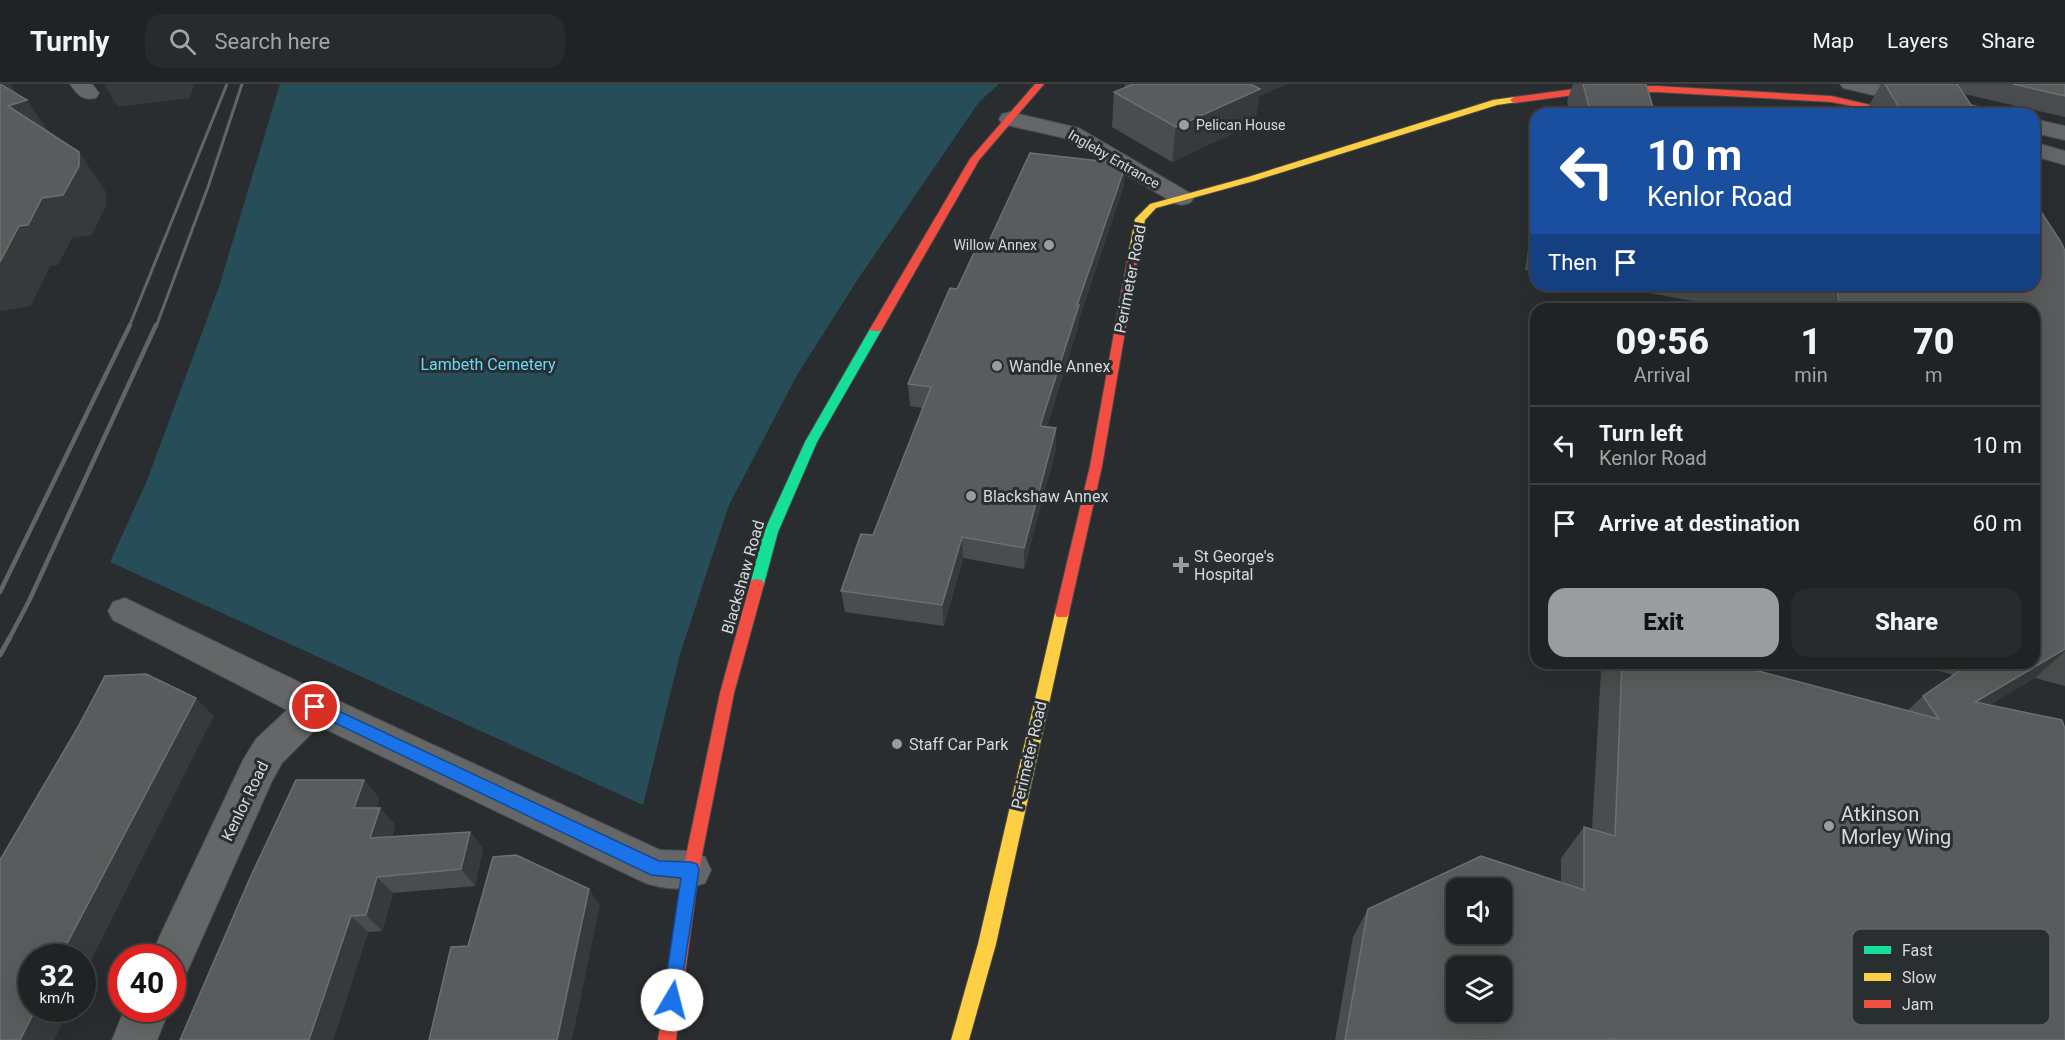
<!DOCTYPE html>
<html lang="en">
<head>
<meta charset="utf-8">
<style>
  :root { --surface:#202223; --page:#282a2b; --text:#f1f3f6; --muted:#a2a4a6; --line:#3d3f41; --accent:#9a9d9f }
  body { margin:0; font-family:Roboto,sans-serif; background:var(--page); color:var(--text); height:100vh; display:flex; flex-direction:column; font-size:22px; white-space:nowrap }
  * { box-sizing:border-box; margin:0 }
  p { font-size:20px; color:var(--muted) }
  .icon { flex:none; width:33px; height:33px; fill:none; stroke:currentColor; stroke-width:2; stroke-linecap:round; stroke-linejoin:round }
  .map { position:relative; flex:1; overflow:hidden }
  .side { position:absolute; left:1530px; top:219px; width:510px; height:366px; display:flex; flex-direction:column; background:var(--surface); border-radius:18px; box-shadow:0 6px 24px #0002,0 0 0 2px var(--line) }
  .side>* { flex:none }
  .top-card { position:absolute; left:1530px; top:24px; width:510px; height:183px; border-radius:18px; box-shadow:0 6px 24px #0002,0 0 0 2px var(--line); background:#1a4fa0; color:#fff; overflow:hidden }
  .tools { position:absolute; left:1446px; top:794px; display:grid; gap:12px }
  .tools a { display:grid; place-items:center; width:66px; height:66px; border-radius:12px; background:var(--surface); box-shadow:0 6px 24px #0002,0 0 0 2px var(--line); font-size:30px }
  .speed { position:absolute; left:18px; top:860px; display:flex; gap:12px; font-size:30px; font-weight:700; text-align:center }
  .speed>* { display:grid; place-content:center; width:78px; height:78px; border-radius:50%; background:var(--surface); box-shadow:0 6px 24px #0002,0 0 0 2px var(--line); line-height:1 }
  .speed small { font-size:15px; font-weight:400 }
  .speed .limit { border:9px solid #d22; background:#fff; color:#111 }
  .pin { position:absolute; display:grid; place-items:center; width:51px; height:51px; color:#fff; margin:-26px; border:3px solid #fff; border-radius:50%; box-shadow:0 2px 6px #0007 }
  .me { position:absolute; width:66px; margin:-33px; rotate:8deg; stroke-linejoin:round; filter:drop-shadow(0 0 4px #0008) }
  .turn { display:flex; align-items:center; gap:21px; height:126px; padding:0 18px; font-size:27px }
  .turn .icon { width:78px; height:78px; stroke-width:2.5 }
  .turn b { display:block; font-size:42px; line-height:51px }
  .then { display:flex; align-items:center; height:57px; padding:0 18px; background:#0003; gap:12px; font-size:22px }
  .eta { display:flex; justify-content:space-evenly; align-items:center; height:102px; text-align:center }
  .eta b { font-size:36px; font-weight:800; line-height:42px }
  .primary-button { display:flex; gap:12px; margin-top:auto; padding:12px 18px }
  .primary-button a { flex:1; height:69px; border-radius:18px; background:var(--accent); color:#111; font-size:24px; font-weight:800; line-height:69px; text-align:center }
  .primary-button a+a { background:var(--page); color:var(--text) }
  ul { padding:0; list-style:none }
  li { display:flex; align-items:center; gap:18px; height:78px; padding:0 18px; border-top:2px solid var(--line) }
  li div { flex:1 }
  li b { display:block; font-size:22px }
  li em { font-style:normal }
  header { display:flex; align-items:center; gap:36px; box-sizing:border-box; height:84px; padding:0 30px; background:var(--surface); border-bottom:2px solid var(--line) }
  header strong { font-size:28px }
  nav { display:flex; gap:33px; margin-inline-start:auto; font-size:21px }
  .search { width:420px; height:54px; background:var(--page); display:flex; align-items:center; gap:15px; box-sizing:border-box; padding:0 21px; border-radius:18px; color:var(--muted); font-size:22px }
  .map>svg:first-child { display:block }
  .green { fill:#274d59 }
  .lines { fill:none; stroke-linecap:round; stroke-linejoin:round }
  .street-casing { stroke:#47494a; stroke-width:2 }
  .fast-casing { stroke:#47494a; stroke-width:2 }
  .slow-casing { stroke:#47494a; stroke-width:2 }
  .jam-casing { stroke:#47494a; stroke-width:2 }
  .street { fill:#656667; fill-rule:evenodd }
  .fast { fill:#16e098; fill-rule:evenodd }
  .slow { fill:#ffcf43; fill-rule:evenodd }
  .jam { fill:#f24e42; fill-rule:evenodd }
  .rail-far2 { stroke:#626466; stroke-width:3 }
  .rail-far1 { stroke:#626466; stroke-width:4.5 }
  .rail { stroke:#626466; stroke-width:5 }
  .wall { fill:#4a4c4d }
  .shaded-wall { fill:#37393a }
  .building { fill:#595b5c; stroke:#6d6f70; stroke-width:1.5; fill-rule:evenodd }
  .route { fill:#1a73e8; stroke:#114b97; stroke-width:1.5 }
  .poi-dot { fill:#9a9d9f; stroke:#292e30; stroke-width:2 }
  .labels { text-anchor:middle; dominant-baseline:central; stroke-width:6; stroke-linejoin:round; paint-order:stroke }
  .far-poi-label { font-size:14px; fill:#d7dadb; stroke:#292e30; text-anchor:start }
  .far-street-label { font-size:14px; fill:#d7dadb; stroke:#292e30 }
  .street-label { font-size:16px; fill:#d7dadb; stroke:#292e30 }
  .park-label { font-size:16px; fill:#65daff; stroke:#292e30 }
  .poi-label { font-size:16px; fill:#d7dadb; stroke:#292e30; text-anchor:start }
  .near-poi-label { font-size:20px; fill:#d7dadb; stroke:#292e30; text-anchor:start }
  .key { fill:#292e30; stroke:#5d6263; stroke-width:1.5 }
  .key-label { font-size:16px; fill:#d7dadb }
</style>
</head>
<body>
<header>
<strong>Turnly</strong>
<div class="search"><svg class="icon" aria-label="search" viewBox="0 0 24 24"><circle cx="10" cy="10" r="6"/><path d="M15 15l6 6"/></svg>Search here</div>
<nav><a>Map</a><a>Layers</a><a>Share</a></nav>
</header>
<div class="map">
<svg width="2065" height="956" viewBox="0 0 2065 956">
  <rect width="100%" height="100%" fill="#2a2d2f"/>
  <polygon class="green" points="280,0 999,0 979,18 858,195 797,291 729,421 680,570 643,721 110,478 146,399 219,203"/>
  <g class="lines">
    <g class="street-casing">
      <g id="street">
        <path d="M 70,0 L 92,0 L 99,9 L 96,14 C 82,17 78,11 70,0 Z"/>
        <polygon points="1840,0 1878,0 1989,25 1992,30 1953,30 1843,4"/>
        <polygon points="1010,28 1079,44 1190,109 1194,114 1190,119 1182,121 1174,119 1064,54 1002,40 999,35 1002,30"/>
        <polygon points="2034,35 2065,42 2065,56 2034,49"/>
        <polygon points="2034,58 2065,67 2065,81 2034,72"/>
        <path d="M 125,514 L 328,612 L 660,766 L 691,767 L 705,773 L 711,786 L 705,799 C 685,807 663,806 643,798 L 319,642 L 282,679 L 272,697 L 187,888 L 172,894 L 172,873 L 151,873 L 157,858 L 243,676 L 256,655 L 287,626 L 113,536 L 108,527 L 113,518 Z"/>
        <polygon points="125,924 170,924 157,956 112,956"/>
      </g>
    </g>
    <g class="fast-casing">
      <polygon id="fast" points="876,242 882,245 817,358 778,448 764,500 762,504 752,504 750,500 764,448 805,358 870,245"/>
    </g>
    <g class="slow-casing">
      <g id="slow">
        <polygon points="1514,13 1518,16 1517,18 1497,21 1254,97 1156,124 1145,136 1139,166 1134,169 1129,166 1135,135 1150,120 1248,93 1493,16"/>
        <polygon points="1062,524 1067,525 1069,529 996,860 969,956 951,956 978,860 1055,529 1057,525"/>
      </g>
    </g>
    <g class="jam-casing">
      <g id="jam">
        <polygon points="1035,0 1044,0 979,76 882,245 880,247 872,247 870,245 970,75"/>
        <polygon points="1656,2 1831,12 1911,30 1894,30 1831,18 1656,8 1589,9 1514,19 1510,16 1514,13 1589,3"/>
        <polygon points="1134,163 1139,166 1102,382 1069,529 1067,533 1057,533 1055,529 1090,382 1129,166"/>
        <polygon points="757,495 762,496 764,500 734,609 699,786 676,956 658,956 683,786 720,609 750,500 752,496"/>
      </g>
    </g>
    <use href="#street" class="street"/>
    <use href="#fast" class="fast"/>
    <use href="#slow" class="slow"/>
    <use href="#jam" class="jam"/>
    <g class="rail-far2">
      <polyline points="129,243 227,0"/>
      <polyline points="156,243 208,103 242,0"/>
    </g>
    <g class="rail-far1">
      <polyline points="0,508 130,241"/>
      <polyline points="9,555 29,517 156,241"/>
    </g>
    <polyline class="rail" points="0,571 10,553"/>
  </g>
  <g class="wall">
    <polygon points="1125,0 1287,0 1259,12 1255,39 1172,78 1112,43 1114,8 1125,4"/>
    <polygon points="1573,0 1583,0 1655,30 1570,30 1567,17"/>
    <polygon points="1881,0 2065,0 2065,33 1964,10 1977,30 1864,30"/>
    <polygon points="1124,101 1079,235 1078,243 1047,342 1056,344 1056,365 1024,485 963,474 944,542 845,528 841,507 873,451 923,324 910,322 908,300 957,205 989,157"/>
    <polygon points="1536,110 1536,188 1525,186"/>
    <polygon points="2065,167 2065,602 2035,594 1989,621 2065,956 1335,956 1353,853 1368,825 1561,798 1561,774 1584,743 1592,746 1601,586 1605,579 1728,579 1907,627 1923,612 1954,591 1910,579 2034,579 2034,225 1736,225 1607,201 2034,201"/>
    <polygon points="364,696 379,714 376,724 380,724 395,741 392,753 470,748 483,765 475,802 393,809 382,847 368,848 333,956 180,956"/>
  </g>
  <g class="shaded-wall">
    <polygon points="0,0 10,0 22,17 27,16 53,54 8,22"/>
    <polygon points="104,0 194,0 190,14 118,23"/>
    <polygon points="1233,0 1287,0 1259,12 1255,39 1172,78 1176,43"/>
    <polygon points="79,68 106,108 106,122 92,151 72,154 58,181 50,182 31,222 0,227 0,178 19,142"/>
    <polygon points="1126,80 1124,101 1079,235 1078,243 1040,363 1040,342 1077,221"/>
    <polygon points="1056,344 1056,365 1024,485 1024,464"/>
    <polygon points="962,453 963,474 944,542 942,521"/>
    <polygon points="2065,565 2065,567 2035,594 1938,651 1975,618"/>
    <polygon points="196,614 214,632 85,888 87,889 82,898 82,873 60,873"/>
    <polygon points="364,696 379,714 370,742 354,724"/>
    <polygon points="380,724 395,741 386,771 370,754"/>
    <polygon points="470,748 483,765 475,802 461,785"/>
    <polygon points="377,793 393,809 382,847 366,831"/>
    <polygon points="589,805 600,821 572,956 557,956"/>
    <polygon points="351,832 368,848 333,956 309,956"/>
    <polygon points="36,924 70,924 54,956 20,956"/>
  </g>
  <g class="building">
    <polygon points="0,0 27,16 8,22 79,68 79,82 63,111 42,114 28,141 19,142 0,178"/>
    <polygon points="1134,0 1251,0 1260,5 1176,43 1114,8"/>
    <polygon points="1583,0 1646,0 1655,30 1591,30"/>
    <polygon points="1885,0 1957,0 1977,30 1903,30"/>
    <polygon points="2013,0 2065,0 2065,12"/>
    <polygon points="1030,69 1126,80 1077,221 1079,221 1040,342 1056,344 1024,464 962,453 942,521 841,507 861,450 873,451 931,303 908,300 950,204 957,205 980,156 989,157"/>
    <path d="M 2034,117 L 2061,158 L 2065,167 L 2065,565 L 1975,618 L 2062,636 L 2065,645 L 2065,956 L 1615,956 L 1610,954 L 1610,956 L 1345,956 L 1368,825 L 1481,772 L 1584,806 L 1584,743 L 1615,752 L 1622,579 L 1728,579 L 1939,635 L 1923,612 L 1971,579 L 2034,579 L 2034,225 L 1840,225 L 1837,204 L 1823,201 L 2034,201 ZM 1456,804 L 1502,804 L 1502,849 L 1456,849 ZM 1456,882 L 1502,882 L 1502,927 L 1456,927 Z"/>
    <polygon points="146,590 196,614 60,873 32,873 32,924 36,924 20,956 0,956 0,776 78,643 105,592"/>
    <polygon points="296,696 364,696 354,724 380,724 370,754 470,748 461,785 377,793 366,831 351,832 309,956 180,956 250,794"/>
    <polygon points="516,771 589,805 557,956 429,956 451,863 468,862 493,773"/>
  </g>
  <polygon class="route" points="315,616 659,777 691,778 697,780 699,786 678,922 672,925 666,922 663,916 681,794 651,791 310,627 308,623 310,618"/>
  <g class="poi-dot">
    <circle cx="1184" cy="41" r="6"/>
    <circle cx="1049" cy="161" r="6"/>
    <circle cx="997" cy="282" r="6"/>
    <circle cx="971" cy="412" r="6"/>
    <path d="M1178 472h6v6h6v6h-6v6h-6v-6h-6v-6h6z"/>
    <circle cx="897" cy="660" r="6"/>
    <circle cx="1829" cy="742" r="6"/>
  </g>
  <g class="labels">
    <g class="far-poi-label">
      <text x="1196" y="41">Pelican House</text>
      <text x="1037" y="161" text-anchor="end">Willow Annex</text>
    </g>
    <g class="far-street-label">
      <text transform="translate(1114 75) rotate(30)">Ingleby Entrance</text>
    </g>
    <g class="street-label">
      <text transform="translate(1130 195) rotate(-79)">Perimeter Road</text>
      <text transform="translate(743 493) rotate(-74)">Blackshaw Road</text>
      <text transform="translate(1029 671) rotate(-77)">Perimeter Road</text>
      <text transform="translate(245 717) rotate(-64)">Kenlor Road</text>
    </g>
    <g class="park-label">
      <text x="488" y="280">Lambeth Cemetery</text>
    </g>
    <g class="poi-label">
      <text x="1009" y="282">Wandle Annex</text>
      <text x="983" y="412">Blackshaw Annex</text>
      <text x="1194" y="472">St George's<tspan x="1194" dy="18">Hospital</tspan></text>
      <text x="909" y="660">Staff Car Park</text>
    </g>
    <g class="near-poi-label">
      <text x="1841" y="730">Atkinson<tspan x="1841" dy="23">Morley Wing</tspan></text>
    </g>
  </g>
  <rect x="1852" y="845" width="198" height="96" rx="9" class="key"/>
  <rect x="1864" y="862" width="27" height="8" fill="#16e098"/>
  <rect x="1864" y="889" width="27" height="8" fill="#ffcf43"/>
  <rect x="1864" y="916" width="27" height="8" fill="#f24e42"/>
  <g class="key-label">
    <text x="1902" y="872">Fast</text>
    <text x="1902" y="899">Slow</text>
    <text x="1902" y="926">Jam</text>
  </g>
</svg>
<div class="tools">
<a><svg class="icon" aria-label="sound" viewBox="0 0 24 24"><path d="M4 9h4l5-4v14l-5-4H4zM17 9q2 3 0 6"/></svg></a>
<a><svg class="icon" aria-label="layers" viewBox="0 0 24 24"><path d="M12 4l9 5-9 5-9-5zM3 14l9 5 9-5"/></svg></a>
</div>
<div class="speed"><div>32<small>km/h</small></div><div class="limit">40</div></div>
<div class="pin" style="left:315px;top:623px;background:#d93025"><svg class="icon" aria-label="arrive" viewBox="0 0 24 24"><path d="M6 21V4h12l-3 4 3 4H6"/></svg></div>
<svg class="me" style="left:672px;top:916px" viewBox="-20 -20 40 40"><circle r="19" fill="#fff"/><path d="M0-13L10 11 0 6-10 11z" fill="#1a73e8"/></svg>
<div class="top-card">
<div class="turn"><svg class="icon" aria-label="left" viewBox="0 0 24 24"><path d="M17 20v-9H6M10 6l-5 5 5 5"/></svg><div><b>10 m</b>Kenlor Road</div></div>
<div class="then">Then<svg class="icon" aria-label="arrive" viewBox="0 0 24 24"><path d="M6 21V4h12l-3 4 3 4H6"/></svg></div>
</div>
<section class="side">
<div class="eta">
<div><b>09:56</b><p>Arrival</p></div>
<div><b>1</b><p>min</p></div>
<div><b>70</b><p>m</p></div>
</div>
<ul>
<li><svg class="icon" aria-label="left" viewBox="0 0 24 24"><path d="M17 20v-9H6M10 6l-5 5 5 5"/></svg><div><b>Turn left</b><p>Kenlor Road</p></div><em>10 m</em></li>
<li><svg class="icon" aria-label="arrive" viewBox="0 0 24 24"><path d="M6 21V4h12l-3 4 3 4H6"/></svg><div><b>Arrive at destination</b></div><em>60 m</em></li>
</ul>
<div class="primary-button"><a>Exit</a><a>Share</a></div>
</section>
</div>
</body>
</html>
